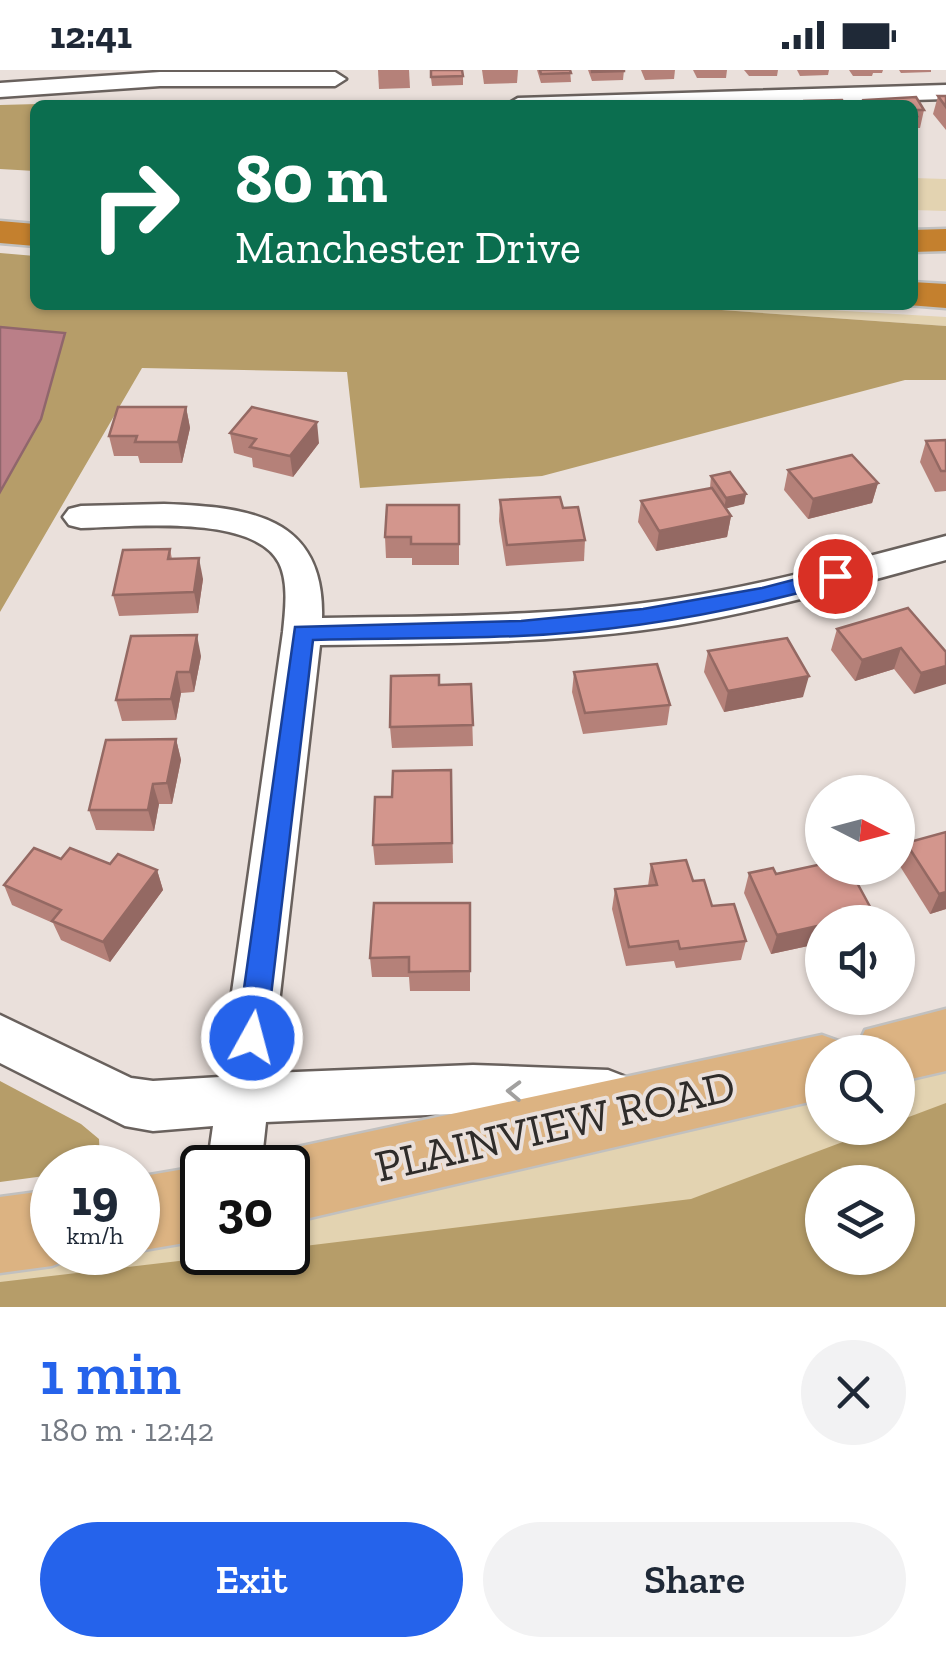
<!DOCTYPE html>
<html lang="en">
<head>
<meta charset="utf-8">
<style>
  :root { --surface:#fff; --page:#f2f2f3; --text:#1f2937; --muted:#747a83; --accent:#2563eb }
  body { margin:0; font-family:"Zilla Slab",serif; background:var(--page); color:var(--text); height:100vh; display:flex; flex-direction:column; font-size:38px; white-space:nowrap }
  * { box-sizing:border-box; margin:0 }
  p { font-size:32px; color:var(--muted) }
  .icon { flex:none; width:55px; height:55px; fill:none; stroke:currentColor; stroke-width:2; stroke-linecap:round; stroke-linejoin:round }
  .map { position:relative; height:1237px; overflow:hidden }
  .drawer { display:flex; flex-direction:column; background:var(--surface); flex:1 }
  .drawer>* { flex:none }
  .top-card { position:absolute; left:30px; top:30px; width:888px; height:210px; border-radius:15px; box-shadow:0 2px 8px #0004; background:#0b6e4f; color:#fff; overflow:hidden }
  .needle { width:65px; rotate:96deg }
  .controls { position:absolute; left:805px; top:705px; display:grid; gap:20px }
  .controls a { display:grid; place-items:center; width:110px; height:110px; border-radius:50%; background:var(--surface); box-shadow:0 2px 8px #0004; font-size:50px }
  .speed { position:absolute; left:30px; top:1075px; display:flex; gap:20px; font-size:50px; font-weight:700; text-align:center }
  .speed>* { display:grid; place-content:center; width:130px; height:130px; border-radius:50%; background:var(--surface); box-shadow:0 2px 8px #0004; line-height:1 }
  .speed small { font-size:25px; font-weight:400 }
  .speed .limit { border:5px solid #111; border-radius:15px; background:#fff; color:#111 }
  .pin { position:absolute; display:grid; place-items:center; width:85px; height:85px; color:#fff; margin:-42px; border:5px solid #fff; border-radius:50%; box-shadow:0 2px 10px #0007 }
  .me { position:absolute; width:110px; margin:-55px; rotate:7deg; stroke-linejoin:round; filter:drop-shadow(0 0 8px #0008) }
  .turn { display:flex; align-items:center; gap:35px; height:210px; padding:0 40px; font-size:45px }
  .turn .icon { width:130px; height:130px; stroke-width:2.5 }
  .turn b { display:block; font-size:70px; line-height:85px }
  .round { display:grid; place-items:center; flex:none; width:105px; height:105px; border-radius:52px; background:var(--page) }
  .summary { display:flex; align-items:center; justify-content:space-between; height:170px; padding:0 40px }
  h1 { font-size:60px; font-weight:600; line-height:75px; color:var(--accent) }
  .action { display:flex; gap:20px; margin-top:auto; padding:20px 40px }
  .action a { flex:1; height:115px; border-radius:60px; background:var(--accent); color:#fff; font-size:40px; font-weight:600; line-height:115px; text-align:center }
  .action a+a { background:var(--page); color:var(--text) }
  .status { display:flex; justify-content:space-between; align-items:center; height:70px; padding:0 50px; background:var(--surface); direction:ltr }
  .status svg { height:28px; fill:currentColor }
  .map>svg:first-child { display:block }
  .green { fill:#e3d3b1; fill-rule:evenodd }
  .forest { fill:#b69d69; fill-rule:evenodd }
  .water { fill:#ba7f88; stroke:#90666c; stroke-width:2.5 }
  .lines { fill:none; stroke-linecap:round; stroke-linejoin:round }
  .minor-casing { stroke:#69615d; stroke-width:5 }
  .primary-casing { stroke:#c1c0bf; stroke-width:5 }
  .motorway-casing { stroke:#c1c0bf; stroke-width:5 }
  .minor { fill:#fff; fill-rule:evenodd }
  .primary { fill:#dcb382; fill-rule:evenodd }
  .motorway { fill:#c4802e; fill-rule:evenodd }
  .wall { fill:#b58179 }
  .shaded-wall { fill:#946963 }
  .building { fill:#d3968d; stroke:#946963; stroke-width:2.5 }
  .oneway { stroke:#a1a09f }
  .route { fill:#2563eb; stroke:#184099; stroke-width:2.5 }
  .labels { text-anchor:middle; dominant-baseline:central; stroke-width:8; stroke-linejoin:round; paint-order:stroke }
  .near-street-label { font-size:45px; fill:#2f2c2a; stroke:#eae0db }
</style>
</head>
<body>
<div class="status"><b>12:41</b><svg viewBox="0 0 49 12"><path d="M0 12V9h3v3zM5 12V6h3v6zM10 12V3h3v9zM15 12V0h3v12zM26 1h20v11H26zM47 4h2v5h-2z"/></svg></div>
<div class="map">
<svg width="946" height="1237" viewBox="0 0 946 1237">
  <rect width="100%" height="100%" fill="#eae0db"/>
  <g class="green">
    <polygon points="913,108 946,109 946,141 913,140"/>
    <polygon points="651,235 745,235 946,247 946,256"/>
    <path d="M 946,976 L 946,1237 L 0,1237 L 0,1165 L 52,1158 L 52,1182 L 138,1182 L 138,1144 L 202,1133 L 202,1182 L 288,1182 L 288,1116 L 681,1027 L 822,1000 L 822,1058 L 898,1058 L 898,986 ZM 822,1112 L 898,1112 L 898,1188 L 822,1188 Z"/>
  </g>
  <g class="forest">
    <polygon points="114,32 129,35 35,35 35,101 0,99 0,35"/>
    <polygon points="0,183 35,186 35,235 651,235 946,256 946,310 905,310 542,406 360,418 347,302 142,298 0,542 0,422 41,349 64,263 0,257"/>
    <polygon points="0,1011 81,1054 99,1069 100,1091 86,1097 52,1098 52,1105 0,1112"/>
    <path d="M 946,1033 L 946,1237 L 0,1237 L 0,1212 L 247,1183 L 288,1182 L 288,1178 L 691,1129 L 880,1058 L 898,1058 L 898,1051 ZM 898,1112 L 898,1188 L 822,1188 L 822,1112 Z"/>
  </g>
  <polygon class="water" points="0,257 65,263 41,349 0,422"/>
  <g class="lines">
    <g class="minor-casing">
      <g id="minor">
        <polygon points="160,2 335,2 346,9 335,16 160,16 0,27 0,13"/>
        <polygon points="946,15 946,29 749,35 506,35 518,28"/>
        <path d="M 164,434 C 247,437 325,445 322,548 C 441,546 561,547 679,528 C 769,514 858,489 946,466 L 946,490 C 857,514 769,540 678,555 C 560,574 439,573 320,575 L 271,1003 L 473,995 L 608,1000 L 626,1007 L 634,1024 L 626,1041 L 608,1048 L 473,1043 L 266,1052 L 261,1098 L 207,1098 L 213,1056 L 153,1061 L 125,1056 L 0,993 L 0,945 L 131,1008 L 153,1011 L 220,1007 L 283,562 C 285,541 289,513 279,493 C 254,443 128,457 81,458 L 69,455 L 63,447 L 69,439 L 81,436 Z"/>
      </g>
    </g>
    <g class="primary-casing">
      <g id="primary">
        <polygon points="946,939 946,1001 898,1012 898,982 855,982 865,960"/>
        <polygon points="822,965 847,974 850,982 822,982 822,1029 288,1153 288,1098 259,1098 262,1090 288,1079"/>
        <polygon points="202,1096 206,1098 202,1098 202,1170 138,1181 138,1107"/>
        <polygon points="52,1120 52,1182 79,1185 52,1196 0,1203 0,1127"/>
      </g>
    </g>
    <g class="motorway-casing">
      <g id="motorway">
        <polygon points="0,151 35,154 35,176 0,173"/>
        <polygon points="946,159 946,181 912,182 912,160"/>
        <polygon points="912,212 946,214 946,238 908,235 912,235"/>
      </g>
    </g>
    <use href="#minor" class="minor"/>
    <use href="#primary" class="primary"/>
    <use href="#motorway" class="motorway"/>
  </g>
  <g class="wall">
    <polygon points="378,0 409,0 410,18 379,19"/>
    <polygon points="430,0 463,6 463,15 432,16"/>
    <polygon points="482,0 518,0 517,13 484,14"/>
    <polygon points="537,0 570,0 571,12 541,13"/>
    <polygon points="588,0 624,0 623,10 592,11"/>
    <polygon points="641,0 675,0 674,9 645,10"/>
    <polygon points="693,0 727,0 726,8 697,8"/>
    <polygon points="744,0 778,0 777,6 749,6"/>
    <polygon points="797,0 829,0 828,5 800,6"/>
    <polygon points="849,0 883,0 882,3 873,3 872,6 853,6"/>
    <polygon points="899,0 931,0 931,2 901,3"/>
    <polygon points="938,26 946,26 946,60 933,44"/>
    <polygon points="916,27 924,40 920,58 914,58 912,63 912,35 863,35 864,30"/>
    <polygon points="186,337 190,358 182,393 140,393 138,386 114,386 109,366"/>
    <polygon points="230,363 319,373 293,407 253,397 252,388 234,383"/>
    <polygon points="946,370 946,421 935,422 920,392 926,371"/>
    <polygon points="788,400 878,413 872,433 808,449 784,420"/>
    <polygon points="711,406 746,424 744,434 726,438 731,446 727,467 656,481 638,452 641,431 710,418"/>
    <polygon points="500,430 563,438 585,470 584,491 506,496 499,451"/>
    <polygon points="459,435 459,495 412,495 412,488 386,488 385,467"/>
    <polygon points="170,479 172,489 203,509 198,543 119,546 113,525"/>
    <polygon points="837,559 946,582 914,624 894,599 855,611 831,580"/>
    <polygon points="708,581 803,627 724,642 704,602"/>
    <polygon points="201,586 194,622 181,623 176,650 122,651 116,630"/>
    <polygon points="574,602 670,635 667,655 583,664 572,622"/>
    <polygon points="471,614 473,676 392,678 390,657 439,615"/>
    <polygon points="176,669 181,690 172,734 159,734 154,761 96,760 89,740"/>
    <polygon points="451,700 453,793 375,795 373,775 392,727"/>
    <polygon points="946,762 946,839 930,844 898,793 906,773"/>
    <polygon points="61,789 157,800 163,820 110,892 61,870 53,853 12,835 4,815"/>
    <polygon points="651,794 693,811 712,836 746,871 741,890 676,898 674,891 626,896 612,839 615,819 648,816"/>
    <polygon points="749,803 776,804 822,852 822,873 771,884 744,823"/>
    <polygon points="470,833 470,921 410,921 409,907 372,907 370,888"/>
  </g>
  <g class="shaded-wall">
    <polygon points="186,337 190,358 182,393 178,372"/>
    <polygon points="317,352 319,373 293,407 290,386"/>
    <polygon points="878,413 872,433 808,449 813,429"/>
    <polygon points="746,424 744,434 724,439 726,428"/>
    <polygon points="731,446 727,467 656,481 659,461"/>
    <polygon points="199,488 203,509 198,543 194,522"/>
    <polygon points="197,565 201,586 194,622 190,602"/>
    <polygon points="901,578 894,599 855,611 862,590"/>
    <polygon points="946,596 946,614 914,624 921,603"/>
    <polygon points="177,602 181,623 176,650 171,629"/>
    <polygon points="809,606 803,627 724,642 728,621"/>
    <polygon points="176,669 181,690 172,734 167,713"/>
    <polygon points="153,714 159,734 154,761 148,740"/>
    <polygon points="157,800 163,820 110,892 103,872"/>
    <polygon points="946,822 946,839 930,844 939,824"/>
    <polygon points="874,844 870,852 834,852"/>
    <polygon points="822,855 822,873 771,884 777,865"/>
  </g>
  <g class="building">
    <polygon points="431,0 462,0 463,6 431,7"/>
    <polygon points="540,0 570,0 571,3 541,4"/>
    <polygon points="592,0 624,0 624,1 592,2"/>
    <polygon points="938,26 946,26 946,37"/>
    <polygon points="916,27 924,40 913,40 917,46 912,46 912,35 868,35 864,30"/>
    <polygon points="842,30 845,35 807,35 805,31"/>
    <polygon points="118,337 186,337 178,372 135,372 137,366 109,366"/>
    <polygon points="252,337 317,352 290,386 250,377 256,369 230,363"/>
    <polygon points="946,370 946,401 941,401 926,371"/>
    <polygon points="852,385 878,413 813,429 788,400"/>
    <polygon points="730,402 746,424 726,428 711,406"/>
    <polygon points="712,418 731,446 659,461 641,431"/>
    <polygon points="560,427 563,438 578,437 585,470 507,475 500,430"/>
    <polygon points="387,435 459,435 459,474 411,474 411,467 385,467"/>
    <polygon points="170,479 168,489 199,488 194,522 113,525 123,480"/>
    <polygon points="908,538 946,582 946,596 921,603 901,578 862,590 837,559"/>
    <polygon points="197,565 190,602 177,602 171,629 116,630 131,566"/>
    <polygon points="787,568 809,606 728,621 708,581"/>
    <polygon points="657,594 670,635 585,643 574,602"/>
    <polygon points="439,605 439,615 471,614 473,655 390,657 391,606"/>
    <polygon points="176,669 167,713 153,714 148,740 89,740 106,670"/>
    <polygon points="451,700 452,773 373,775 375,727 392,727 393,701"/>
    <polygon points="946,762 946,822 939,824 906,773"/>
    <polygon points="34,778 61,789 70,778 110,794 118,784 157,800 103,872 52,851 61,840 4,815"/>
    <polygon points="686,790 693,811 704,810 712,836 734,834 746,871 680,879 678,871 629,877 615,819 657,815 651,794"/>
    <polygon points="822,794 822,798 849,798 874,844 834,852 822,852 822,855 777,865 749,803 773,798 776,804"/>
    <polygon points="374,833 470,833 470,901 409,902 409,887 370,888"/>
  </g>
  <defs><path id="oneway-chevron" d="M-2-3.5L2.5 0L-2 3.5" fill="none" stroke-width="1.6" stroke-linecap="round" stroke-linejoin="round" transform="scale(2.5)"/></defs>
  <use class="oneway" href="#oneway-chevron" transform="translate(514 1021) rotate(-178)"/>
  <path class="route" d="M 835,499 L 843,502 L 846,506 L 843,511 C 738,541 628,561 519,566 C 450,569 381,568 313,570 L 266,968 L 262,977 L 252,981 L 241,977 L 237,968 L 295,557 L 521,551 L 643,539 L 762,518 Z"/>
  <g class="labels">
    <g class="near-street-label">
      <text transform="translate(555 1056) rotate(-13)">PLAINVIEW ROAD</text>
    </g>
  </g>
</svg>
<div class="controls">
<a><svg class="needle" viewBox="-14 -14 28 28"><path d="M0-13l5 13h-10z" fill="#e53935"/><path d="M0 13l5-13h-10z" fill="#747a83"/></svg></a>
<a><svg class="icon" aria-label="sound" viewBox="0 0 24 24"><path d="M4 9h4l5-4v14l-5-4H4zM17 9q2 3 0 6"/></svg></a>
<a><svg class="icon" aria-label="search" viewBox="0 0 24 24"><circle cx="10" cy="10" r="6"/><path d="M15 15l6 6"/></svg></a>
<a><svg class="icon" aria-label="layers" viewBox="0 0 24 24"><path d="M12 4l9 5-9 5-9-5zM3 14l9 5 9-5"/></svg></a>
</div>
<div class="speed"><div>19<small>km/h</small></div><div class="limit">30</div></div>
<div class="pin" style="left:835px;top:506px;background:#d93025"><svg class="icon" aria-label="arrive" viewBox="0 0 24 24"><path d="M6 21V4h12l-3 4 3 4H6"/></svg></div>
<svg class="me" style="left:252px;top:968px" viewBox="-20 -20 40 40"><circle r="17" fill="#2563eb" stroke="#fff" stroke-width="3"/><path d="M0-11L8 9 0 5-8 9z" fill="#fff"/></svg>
<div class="top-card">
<div class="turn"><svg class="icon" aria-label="right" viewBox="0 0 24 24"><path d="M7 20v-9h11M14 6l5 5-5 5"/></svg><div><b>80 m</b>Manchester Drive</div></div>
</div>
</div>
<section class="drawer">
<div class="summary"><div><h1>1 min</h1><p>180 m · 12:42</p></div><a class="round"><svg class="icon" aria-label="close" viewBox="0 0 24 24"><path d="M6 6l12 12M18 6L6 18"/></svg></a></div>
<div class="action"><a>Exit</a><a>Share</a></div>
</section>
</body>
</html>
